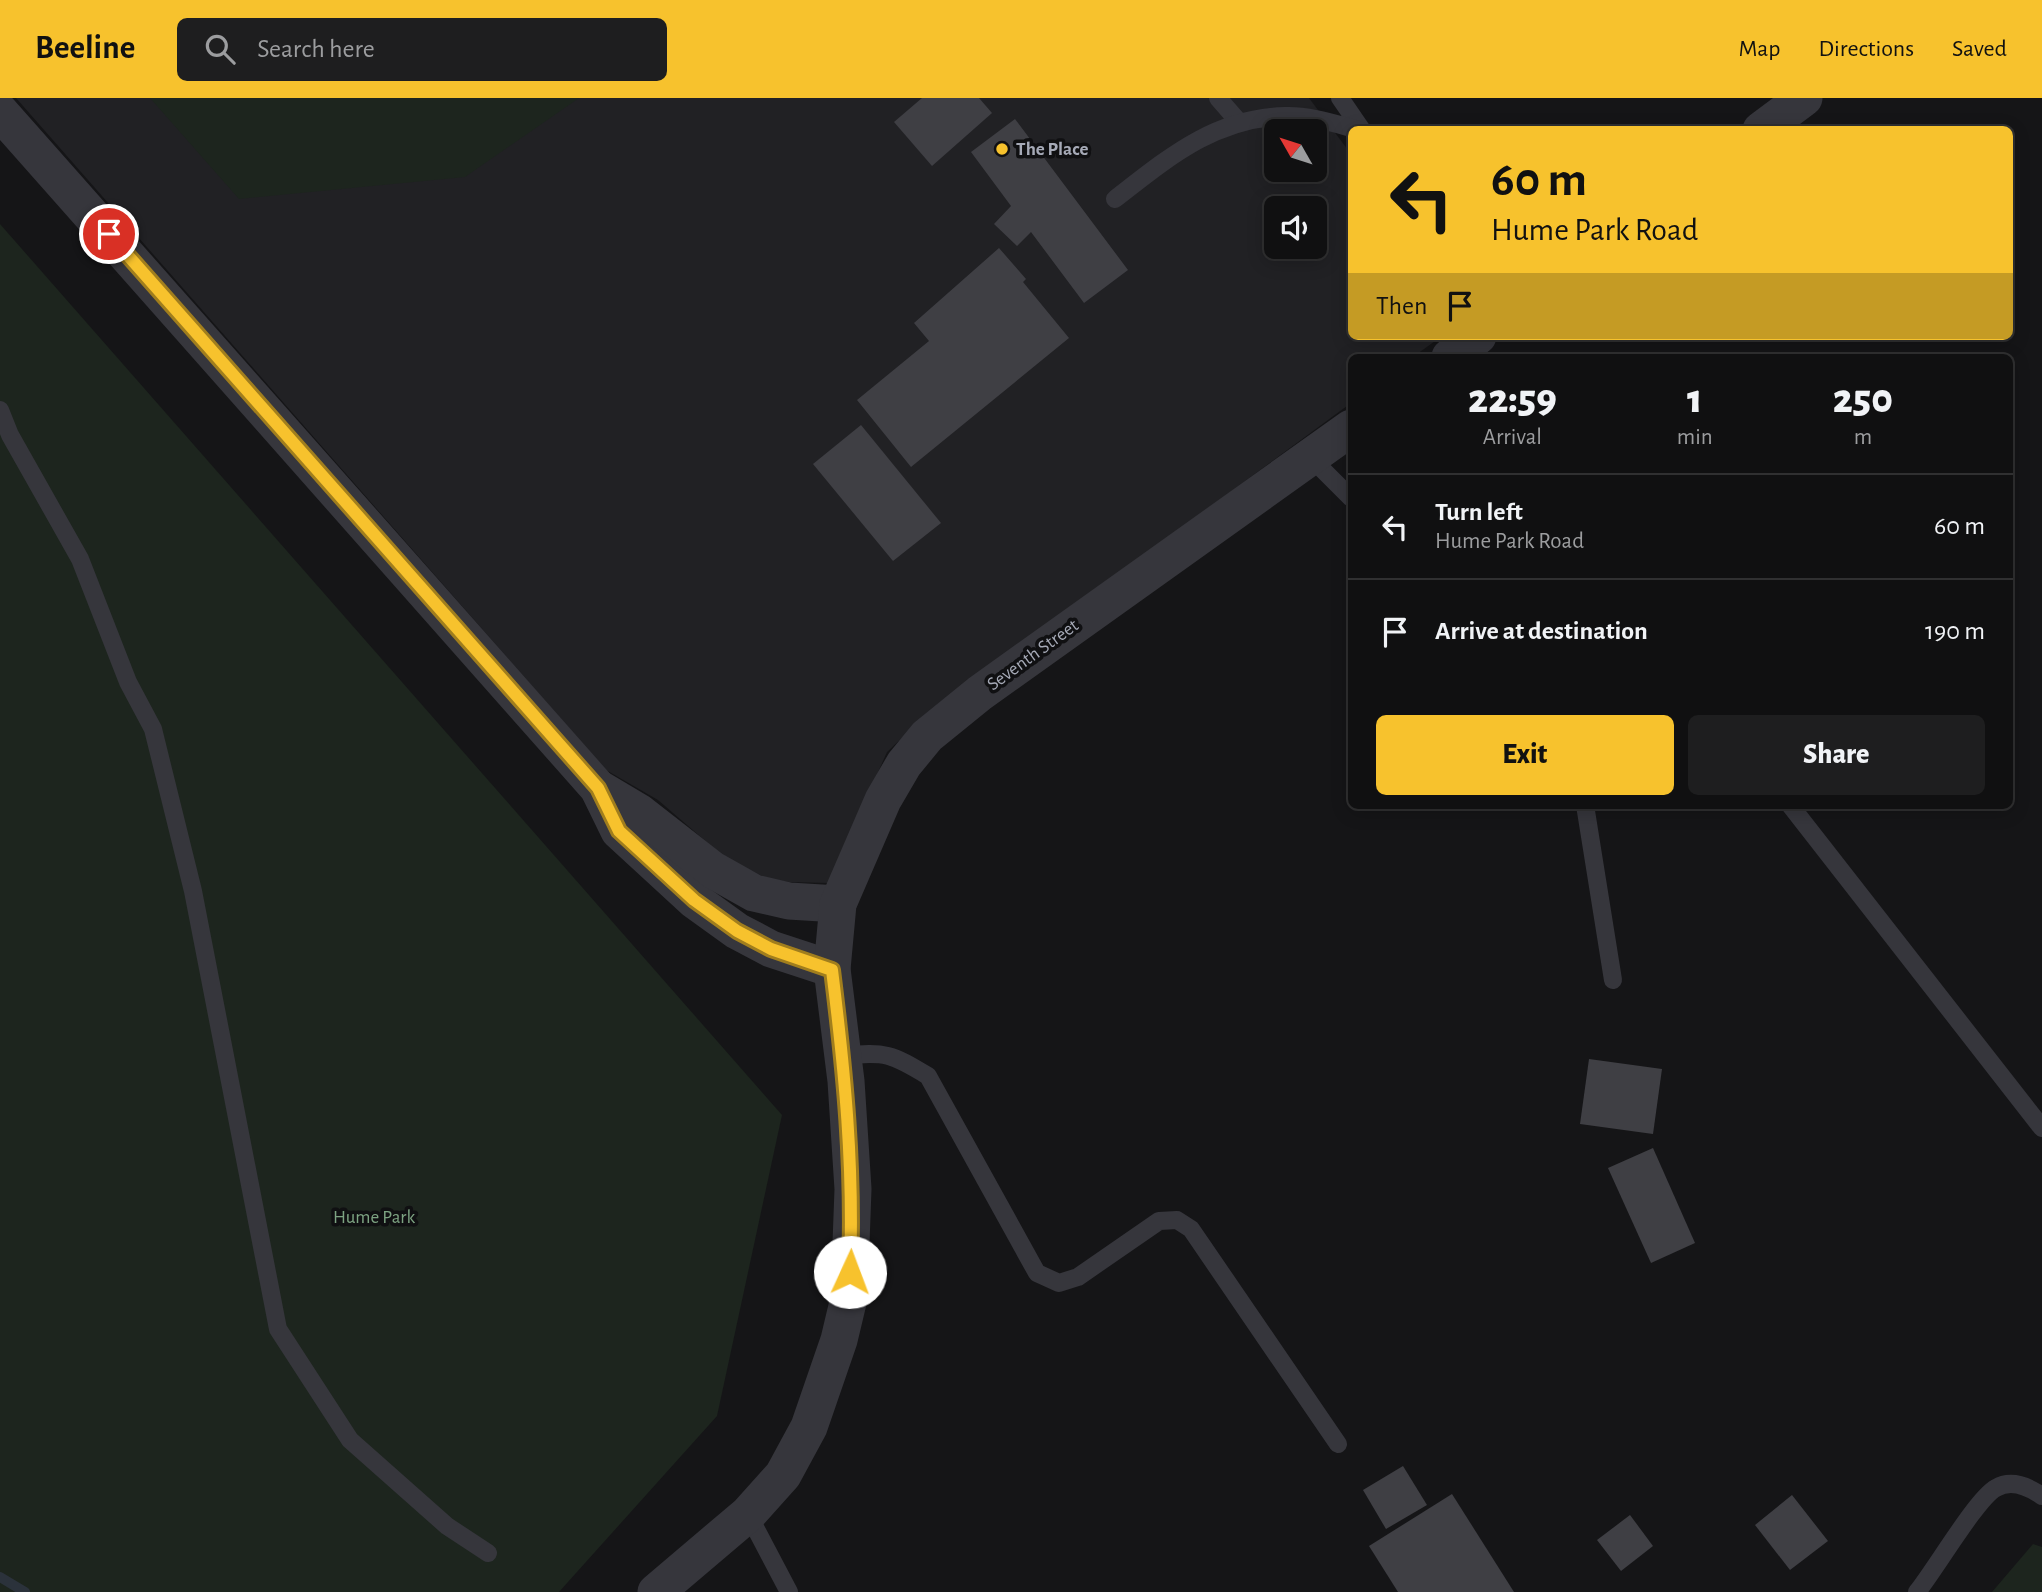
<!DOCTYPE html>
<html lang="en">
<head>
<meta charset="utf-8">
<style>
  :root { --surface:#101011; --page:#1e1e1f; --text:#f1f3f6; --muted:#9c9d9f; --line:#303031; --accent:#f7c22d }
  body { margin:0; font-family:"Alegreya Sans",sans-serif; background:var(--page); color:var(--text); height:100vh; display:flex; flex-direction:column; font-size:26px; white-space:nowrap }
  * { box-sizing:border-box; margin:0 }
  p { font-size:23px; color:var(--muted) }
  .icon { flex:none; width:38px; height:38px; fill:none; stroke:currentColor; stroke-width:2; stroke-linecap:round; stroke-linejoin:round }
  .map { position:relative; flex:1; overflow:hidden }
  .details { position:absolute; left:1348px; top:256px; width:665px; height:455px; display:flex; flex-direction:column; background:var(--surface); border-radius:10px; box-shadow:0 4px 18px #0003,0 0 0 2px var(--line) }
  .details>* { flex:none }
  .top-card { position:absolute; left:1348px; top:28px; width:665px; height:214px; border-radius:10px; box-shadow:0 4px 18px #0003,0 0 0 2px var(--line); background:#f7c22d; color:#111; overflow:hidden }
  .needle { width:46px; rotate:309deg }
  .tools { position:absolute; left:1264px; top:21px; display:grid; gap:14px }
  .tools a { display:grid; place-items:center; width:63px; height:63px; border-radius:10px; background:var(--surface); box-shadow:0 4px 18px #0003,0 0 0 2px var(--line); font-size:35px }
  .pin { position:absolute; display:grid; place-items:center; width:60px; height:60px; color:#fff; margin:-30px; border:4px solid #fff; border-radius:50%; box-shadow:0 2px 7px #0007 }
  .me { position:absolute; width:77px; margin:-38px; rotate:2deg; stroke-linejoin:round; filter:drop-shadow(0 0 5px #0008) }
  .turn { display:flex; align-items:center; gap:24px; height:147px; padding:0 28px; font-size:32px }
  .turn .icon { width:91px; height:91px; stroke-width:2.5 }
  .turn b { display:block; font-size:49px; line-height:60px }
  .then { display:flex; align-items:center; height:66px; padding:0 28px; background:#0003; gap:14px; font-size:26px }
  .eta { display:flex; justify-content:space-evenly; align-items:center; height:119px; text-align:center }
  .eta b { font-size:42px; font-weight:800; line-height:49px }
  .button { display:flex; gap:14px; margin-top:auto; padding:14px 28px }
  .button a { flex:1; height:80px; border-radius:10px; background:var(--accent); color:#111; font-size:28px; font-weight:800; line-height:80px; text-align:center }
  .button a+a { background:var(--page); color:var(--text) }
  ul { padding:0; list-style:none }
  li { display:flex; align-items:center; gap:21px; height:105px; padding:0 28px; border-top:2px solid var(--line) }
  li div { flex:1 }
  li b { display:block; font-size:26px }
  li em { font-style:normal }
  header { display:flex; align-items:center; gap:42px; box-sizing:border-box; height:98px; padding:0 35px; background:var(--accent); color:#111 }
  header strong { font-size:33px }
  nav { display:flex; gap:38px; margin-inline-start:auto; font-size:24px }
  .search { width:490px; height:63px; background:var(--page); display:flex; align-items:center; gap:18px; box-sizing:border-box; padding:0 24px; border-radius:10px; color:var(--muted); font-size:26px }
  .map>svg:first-child { display:block }
  .built { fill:#212124; fill-rule:evenodd }
  .green { fill:#1d251e }
  .lines { fill:none; stroke-linecap:round; stroke-linejoin:round }
  .stream { stroke:#2b323b; stroke-width:10 }
  .building { fill:#3f3f44 }
  .service { stroke:#36363c; stroke-width:18 }
  .minor { stroke:#36363c; stroke-width:37 }
  .route-casing { stroke:#a17e1d; stroke-width:18 }
  .route { stroke:#f7c22d; stroke-width:12 }
  .poi-dot { fill:#f7c22d; stroke:#101012; stroke-width:2.5 }
  .labels { text-anchor:middle; dominant-baseline:central; stroke-width:7; stroke-linejoin:round; paint-order:stroke }
  .poi-label { font-size:19px; font-weight:bold; fill:#a6aab7; stroke:#101012; text-anchor:start }
  .street-label { font-size:19px; fill:#a6aab7; stroke:#101012 }
  .park-label { font-size:19px; fill:#7da382; stroke:#101012 }
</style>
</head>
<body>
<header>
<strong>Beeline</strong>
<div class="search"><svg class="icon" aria-label="search" viewBox="0 0 24 24"><circle cx="10" cy="10" r="6"/><path d="M15 15l6 6"/></svg>Search here</div>
<nav><a>Map</a><a>Directions</a><a>Saved</a></nav>
</header>
<div class="map">
<svg width="2042" height="1494" viewBox="0 0 2042 1494">
  <rect width="100%" height="100%" fill="#151517"/>
  <path class="built" d="M 16,0 L 1309,0 L 1351,56 L 1351,238 L 1442,238 L 1413,259 L 1351,259 L 1351,305 L 919,624 L 887,654 L 829,785 L 789,784 L 766,780 L 724,759 L 658,702 L 606,672 ZM 1276,33 L 1314,33 L 1314,72 L 1276,72 ZM 1276,110 L 1314,110 L 1314,149 L 1276,149 Z"/>
  <g class="green">
    <polygon points="150,0 579,0 465,79 239,101"/>
    <polygon points="0,126 782,1017 717,1318 559,1494 0,1494"/>
    <polygon points="2033,1446 2042,1449 2042,1494 1992,1494"/>
  </g>
  <g class="lines">
    <polyline class="stream" points="0,1479 25,1494"/>
  </g>
  <g class="building">
    <polygon points="922,0 979,0 992,15 932,68 894,24"/>
    <polygon points="1015,21 1128,172 1084,205 1031,134 1017,148 994,126 1011,108 971,54"/>
    <polygon points="999,150 1026,181 1023,184 1069,240 911,369 857,302 929,243 914,225"/>
    <polygon points="861,327 941,425 893,463 813,366"/>
    <polygon points="1589,961 1662,971 1653,1036 1580,1026"/>
    <polygon points="1653,1050 1695,1145 1651,1165 1608,1070"/>
    <polygon points="1403,1368 1427,1407 1386,1431 1363,1392"/>
    <polygon points="1452,1396 1514,1494 1398,1494 1369,1448"/>
    <polygon points="1792,1397 1828,1443 1790,1472 1755,1427"/>
    <polygon points="1630,1417 1653,1448 1621,1473 1597,1442"/>
  </g>
  <g class="lines">
    <g class="service">
      <polyline points="1218,0 1238,23"/>
      <polyline points="1340,0 1362,32"/>
      <path d="M 1115,101 C 1168,60 1214,20 1285,18 C 1309,17 1336,26 1359,32"/>
      <polyline points="0,312 10,337 80,461 128,584 153,631 193,793 278,1231 350,1342 447,1428 488,1455"/>
      <polyline points="1310,359 1351,400"/>
      <polyline points="1585,707 1613,882"/>
      <polyline points="1790,707 2042,1030"/>
      <path d="M 843,958 C 885,953 892,956 928,978 L 1037,1175 L 1059,1185 L 1078,1179 L 1159,1123 L 1177,1122 L 1191,1131 L 1338,1346"/>
      <polyline points="748,1416 789,1494"/>
      <path d="M 1917,1494 C 1935,1472 1977,1400 1996,1390 C 2011,1381 2029,1389 2042,1398"/>
    </g>
    <g class="minor">
      <polyline points="0,14 598,690 619,733 694,802 737,833 771,851 832,871"/>
      <polyline points="1761,32 1804,0"/>
      <polyline points="1450,259 1478,238"/>
      <polyline points="598,690 640,715 713,772 754,795 789,803 838,806"/>
      <polyline points="656,1494 748,1416 783,1377 809,1329 839,1242 849,1200 853,1091 846,983 832,871 838,806 883,702 904,666 927,638 980,595 1351,330"/>
    </g>
  </g>
  <g class="lines">
    <g class="route-casing">
      <path id="route" d="M 109,136 L 598,690 L 619,733 L 694,802 L 737,833 L 771,851 L 832,872 C 845,976 854,1068 850,1174"/>
    </g>
    <use href="#route" class="route"/>
  </g>
  <circle class="poi-dot" cx="1002" cy="51" r="7"/>
  <g class="labels">
    <g class="poi-label">
      <text x="1016" y="51">The Place</text>
    </g>
    <g class="street-label">
      <text transform="translate(1033 557) rotate(-36)">Seventh Street</text>
    </g>
    <g class="park-label">
      <text x="374" y="1119">Hume Park</text>
    </g>
  </g>
</svg>
<div class="tools">
<a><svg class="needle" viewBox="-14 -14 28 28"><path d="M0-13l5 13h-10z" fill="#e53935"/><path d="M0 13l5-13h-10z" fill="#9c9d9f"/></svg></a>
<a><svg class="icon" aria-label="sound" viewBox="0 0 24 24"><path d="M4 9h4l5-4v14l-5-4H4zM17 9q2 3 0 6"/></svg></a>
</div>
<div class="pin" style="left:109px;top:136px;background:#d93025"><svg class="icon" aria-label="arrive" viewBox="0 0 24 24"><path d="M6 21V4h12l-3 4 3 4H6"/></svg></div>
<svg class="me" style="left:850px;top:1174px" viewBox="-20 -20 40 40"><circle r="19" fill="#fff"/><path d="M0-13L10 11 0 6-10 11z" fill="#f7c22d"/></svg>
<div class="top-card">
<div class="turn"><svg class="icon" aria-label="left" viewBox="0 0 24 24"><path d="M17 20v-9H6M10 6l-5 5 5 5"/></svg><div><b>60 m</b>Hume Park Road</div></div>
<div class="then">Then<svg class="icon" aria-label="arrive" viewBox="0 0 24 24"><path d="M6 21V4h12l-3 4 3 4H6"/></svg></div>
</div>
<section class="details">
<div class="eta">
<div><b>22:59</b><p>Arrival</p></div>
<div><b>1</b><p>min</p></div>
<div><b>250</b><p>m</p></div>
</div>
<ul>
<li><svg class="icon" aria-label="left" viewBox="0 0 24 24"><path d="M17 20v-9H6M10 6l-5 5 5 5"/></svg><div><b>Turn left</b><p>Hume Park Road</p></div><em>60 m</em></li>
<li><svg class="icon" aria-label="arrive" viewBox="0 0 24 24"><path d="M6 21V4h12l-3 4 3 4H6"/></svg><div><b>Arrive at destination</b></div><em>190 m</em></li>
</ul>
<div class="button"><a>Exit</a><a>Share</a></div>
</section>
</div>
</body>
</html>
